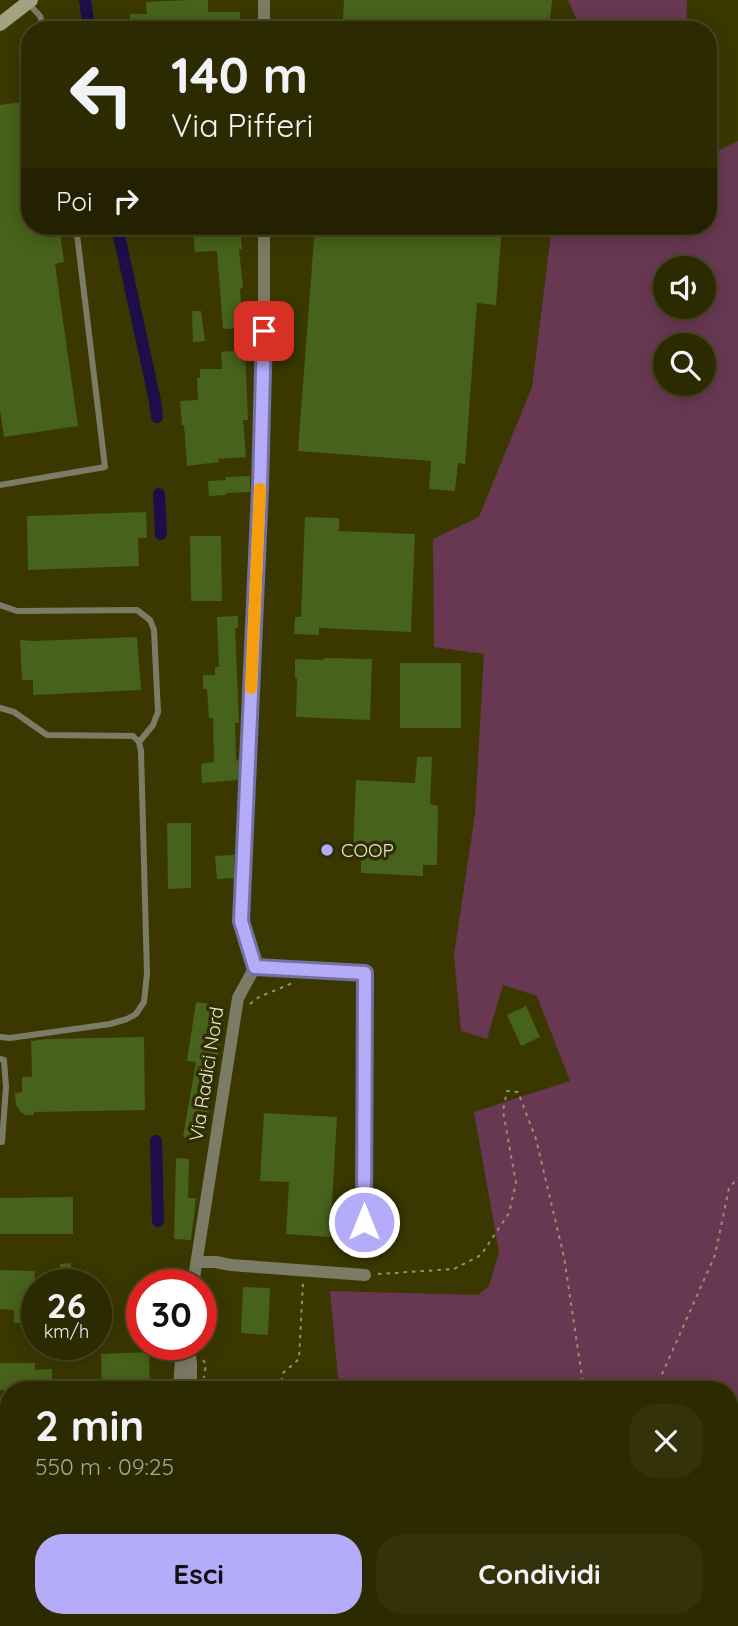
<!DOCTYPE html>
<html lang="it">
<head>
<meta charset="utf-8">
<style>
  :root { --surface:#2c2a00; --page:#34320a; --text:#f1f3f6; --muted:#a6a799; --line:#484622; --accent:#b4acf9 }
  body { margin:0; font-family:Quicksand,sans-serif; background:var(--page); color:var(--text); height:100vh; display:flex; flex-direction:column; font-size:26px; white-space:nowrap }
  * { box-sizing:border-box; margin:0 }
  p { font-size:23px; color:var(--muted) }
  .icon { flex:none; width:38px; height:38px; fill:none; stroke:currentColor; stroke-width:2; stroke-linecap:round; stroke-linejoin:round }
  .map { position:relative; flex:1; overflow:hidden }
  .sheet { position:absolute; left:0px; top:1381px; width:738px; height:247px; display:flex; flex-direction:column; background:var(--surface); border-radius:28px 28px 0 0; box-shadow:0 4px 18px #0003,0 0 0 2px var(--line) }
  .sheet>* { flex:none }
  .hud { position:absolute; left:21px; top:21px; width:696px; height:214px; border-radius:28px; box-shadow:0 4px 18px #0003,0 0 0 2px var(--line); background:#2c2a00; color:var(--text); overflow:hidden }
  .fabs { position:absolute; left:653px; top:256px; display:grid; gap:14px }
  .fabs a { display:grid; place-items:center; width:63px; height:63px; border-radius:50%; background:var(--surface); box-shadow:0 4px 18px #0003,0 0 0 2px var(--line); font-size:35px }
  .speed { position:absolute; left:21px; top:1269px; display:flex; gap:14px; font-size:35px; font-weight:700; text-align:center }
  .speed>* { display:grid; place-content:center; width:91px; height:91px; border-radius:50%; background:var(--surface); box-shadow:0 4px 18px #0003,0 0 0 2px var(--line); line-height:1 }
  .speed small { font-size:18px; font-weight:400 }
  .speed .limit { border:10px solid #d22; background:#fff; color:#111 }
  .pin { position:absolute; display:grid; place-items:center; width:60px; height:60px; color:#fff; margin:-30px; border-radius:14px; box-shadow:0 4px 10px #0006 }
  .me { position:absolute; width:77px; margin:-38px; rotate:0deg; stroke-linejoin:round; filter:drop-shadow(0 0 5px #0008) }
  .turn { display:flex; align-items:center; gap:24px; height:147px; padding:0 35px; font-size:32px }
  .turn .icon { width:91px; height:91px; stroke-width:2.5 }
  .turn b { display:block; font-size:49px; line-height:60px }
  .then { display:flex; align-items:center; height:66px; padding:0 35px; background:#0003; gap:14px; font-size:26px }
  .round { display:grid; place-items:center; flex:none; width:74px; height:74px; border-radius:28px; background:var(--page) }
  .head { display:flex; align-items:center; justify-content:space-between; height:119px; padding:0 35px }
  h1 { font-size:42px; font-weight:800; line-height:52px }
  .action { display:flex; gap:14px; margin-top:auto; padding:14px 35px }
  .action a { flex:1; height:80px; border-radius:28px; background:var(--accent); color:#111; font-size:28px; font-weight:800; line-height:80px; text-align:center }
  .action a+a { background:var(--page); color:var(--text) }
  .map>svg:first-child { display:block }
  .green { fill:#683852; fill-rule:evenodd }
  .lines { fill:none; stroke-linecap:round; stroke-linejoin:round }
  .canal { stroke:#1d0d49; stroke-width:12 }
  .building { fill:#47621a }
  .path { stroke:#949369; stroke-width:2; stroke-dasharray:3.5 5; stroke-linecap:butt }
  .lane { stroke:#7c7c66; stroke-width:6 }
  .street { stroke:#7c7c66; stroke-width:12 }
  .secondary { stroke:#a3a37f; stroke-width:14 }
  .route-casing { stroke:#7570a2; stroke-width:18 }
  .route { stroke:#b4acf9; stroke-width:12 }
  .slow { stroke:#f59e0b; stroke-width:12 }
  .poi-dot { fill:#b4acf9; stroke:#2f2e04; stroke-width:2.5 }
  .labels { text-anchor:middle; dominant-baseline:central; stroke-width:7; stroke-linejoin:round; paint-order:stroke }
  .poi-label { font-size:19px; fill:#ececd0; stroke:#2f2e04; text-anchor:start }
  .street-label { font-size:19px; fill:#ececd0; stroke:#2f2e04 }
</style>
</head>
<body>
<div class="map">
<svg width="738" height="1626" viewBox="0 0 738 1626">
  <rect width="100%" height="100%" fill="#3a3800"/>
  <g class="green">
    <polygon points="568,0 687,0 686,30 576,30 577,20"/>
    <path d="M 738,141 L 738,1626 L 437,1626 L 438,1619 L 730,1619 L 730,1390 L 343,1389 L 343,1383 L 338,1377 L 330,1291 L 478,1295 L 489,1286 L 499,1252 L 474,1112 L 570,1081 L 537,996 L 503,985 L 487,1039 L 461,1031 L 454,955 L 475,814 L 484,654 L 434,647 L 433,539 L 479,517 L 532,387 L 552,226 L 709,226 L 709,155 ZM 665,268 L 704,268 L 704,306 L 665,306 ZM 665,345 L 704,345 L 704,383 L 665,383 Z"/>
  </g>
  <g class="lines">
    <g class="canal">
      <polyline points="85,0 89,30"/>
      <polyline points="117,226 155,401 157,417"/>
      <polyline points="159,494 161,534"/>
      <polyline points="156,1141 158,1221"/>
    </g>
  </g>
  <g class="building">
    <polygon points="188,0 208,0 208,12 240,12 240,30 130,30 130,14 147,14 146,2"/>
    <polygon points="344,0 552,0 549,30 342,30"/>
    <polygon points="30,101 30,226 59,226 64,262 55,264 78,426 4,437 0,410 0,105"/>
    <polygon points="315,226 502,226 496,305 477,303 465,464 458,463 455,491 429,489 431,461 298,451"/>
    <polygon points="240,229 242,249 239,249 243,288 240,289 243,328 223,329 217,251 195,252 193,231"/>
    <polygon points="192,311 201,311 205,341 193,342"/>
    <polygon points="245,350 248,420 243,420 246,457 218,459 219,462 187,466 184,425 182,425 180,401 198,400 197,378 200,378 200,369 222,369 221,352"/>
    <polygon points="250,476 250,492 226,493 226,495 209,496 208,481 226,480 226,477"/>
    <polygon points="146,512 147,538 138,538 139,566 28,570 27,516"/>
    <polygon points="305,517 339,518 339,531 415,534 411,632 319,628 319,635 294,634 295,617 301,617"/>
    <polygon points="190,536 221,536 222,601 191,601"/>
    <polygon points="238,616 238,628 235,628 239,723 235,723 236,761 239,760 238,780 202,783 201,764 214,762 213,718 209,718 207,689 203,689 203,675 215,675 215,667 219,667 217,617"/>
    <polygon points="137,637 141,690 33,695 33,680 22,680 20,640 33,641"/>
    <polygon points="324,658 372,659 370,720 296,717 297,679 295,678 295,659 323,660"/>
    <rect x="400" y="663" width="61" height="65"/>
    <polygon points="417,757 432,757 430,804 438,806 437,865 423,865 423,876 361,873 361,848 353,849 356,780 415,783"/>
    <polygon points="167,823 191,823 191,888 168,889"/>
    <polygon points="234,855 234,878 217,879 215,856"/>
    <polygon points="196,1002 226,1006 204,1141 183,1137 196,1062 187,1061"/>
    <polygon points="526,1006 540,1037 521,1046 507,1015"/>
    <polygon points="144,1037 145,1110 34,1112 34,1115 26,1115 21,1112 16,1105 15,1093 22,1092 22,1077 32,1077 31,1041 46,1039"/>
    <polygon points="264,1113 337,1117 330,1237 286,1234 289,1182 260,1181"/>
    <polygon points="176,1158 189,1159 188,1198 196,1198 191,1240 174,1239"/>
    <polygon points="73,1197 73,1234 0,1234 0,1198"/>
    <polygon points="71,1263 71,1272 89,1272 89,1284 61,1284 60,1264"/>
    <polygon points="0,1270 35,1271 34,1323 14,1323 14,1310 0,1309"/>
    <polygon points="243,1287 270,1288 268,1335 241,1333"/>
    <polygon points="149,1352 150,1390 102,1390 101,1354"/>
    <polygon points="0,1363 35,1363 35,1370 52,1369 52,1390 0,1390"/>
  </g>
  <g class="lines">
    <g class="path">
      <polyline points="250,1004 259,997 295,982"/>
      <polyline points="378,1274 454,1269 481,1255 509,1213 516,1183 503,1111 507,1091 518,1092 536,1139 564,1257 584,1390"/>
      <polyline points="203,1360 206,1364 204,1378"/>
      <polyline points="281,1390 282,1374 299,1359 303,1283"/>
      <polyline points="655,1390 715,1255 729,1188 738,1178"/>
    </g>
    <g class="lane">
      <polyline points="27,2 40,16 45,30"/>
      <polyline points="0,485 105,467 76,226"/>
      <polyline points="0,605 17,611 137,610 150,620 154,630 158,712 153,725 139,742"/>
      <polyline points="0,708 14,712 47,735 133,736 139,742 141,751 147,974 144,1002 136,1014 127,1019 110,1024 10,1038 0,1037"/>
      <polyline points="0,1059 4,1060 6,1087 2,1142 0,1142"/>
      <polyline points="0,1548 9,1549"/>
    </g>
    <g class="street">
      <polyline points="264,0 264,30"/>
      <polyline points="255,967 365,973 364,1250"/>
      <polyline points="197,1262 216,1262 231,1265 365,1275"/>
      <polyline points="193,1284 238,998 255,967 241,921 264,357 264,226"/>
      <polyline points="188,1344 191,1363 191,1390"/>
      <polyline points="179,1390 182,1344"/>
      <polyline points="0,1466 9,1466"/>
      <polyline points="168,1626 170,1619"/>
    </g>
    <polyline class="secondary" points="0,24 31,0"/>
  </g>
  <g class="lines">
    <g class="route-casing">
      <polyline id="route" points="264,331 260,488 241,921 255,967 365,973 364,1222"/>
    </g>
    <use href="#route" class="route"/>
    <polyline class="slow" points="251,688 260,489"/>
  </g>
  <circle class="poi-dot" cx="327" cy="850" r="7"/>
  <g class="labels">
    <g class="poi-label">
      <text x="341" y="850">COOP</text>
    </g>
    <g class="street-label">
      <text transform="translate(206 1074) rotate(-81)">Via Radici Nord</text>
    </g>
  </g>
</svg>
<div class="fabs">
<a><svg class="icon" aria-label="sound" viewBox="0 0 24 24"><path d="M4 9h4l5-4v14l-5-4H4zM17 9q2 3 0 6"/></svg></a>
<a><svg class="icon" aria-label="search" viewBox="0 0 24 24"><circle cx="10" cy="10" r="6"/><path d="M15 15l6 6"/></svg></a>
</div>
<div class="speed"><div>26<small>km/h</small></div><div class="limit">30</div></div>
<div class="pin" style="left:264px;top:331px;background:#d93025"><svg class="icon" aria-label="arrive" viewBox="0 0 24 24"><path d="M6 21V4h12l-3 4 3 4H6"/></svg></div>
<svg class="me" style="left:364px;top:1222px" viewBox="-20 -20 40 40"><circle r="17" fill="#b4acf9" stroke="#fff" stroke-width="3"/><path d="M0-11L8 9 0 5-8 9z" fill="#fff"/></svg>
<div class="hud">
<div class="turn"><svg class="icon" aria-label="left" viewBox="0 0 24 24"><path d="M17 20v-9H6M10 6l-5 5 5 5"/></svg><div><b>140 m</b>Via Pifferi</div></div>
<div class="then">Poi<svg class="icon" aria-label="right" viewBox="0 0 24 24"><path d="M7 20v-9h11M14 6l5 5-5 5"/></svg></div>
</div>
<section class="sheet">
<div class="head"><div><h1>2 min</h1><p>550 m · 09:25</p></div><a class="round"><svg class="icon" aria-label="close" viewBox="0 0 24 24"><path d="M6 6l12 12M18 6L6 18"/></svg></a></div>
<div class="action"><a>Esci</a><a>Condividi</a></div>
</section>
</div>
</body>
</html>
